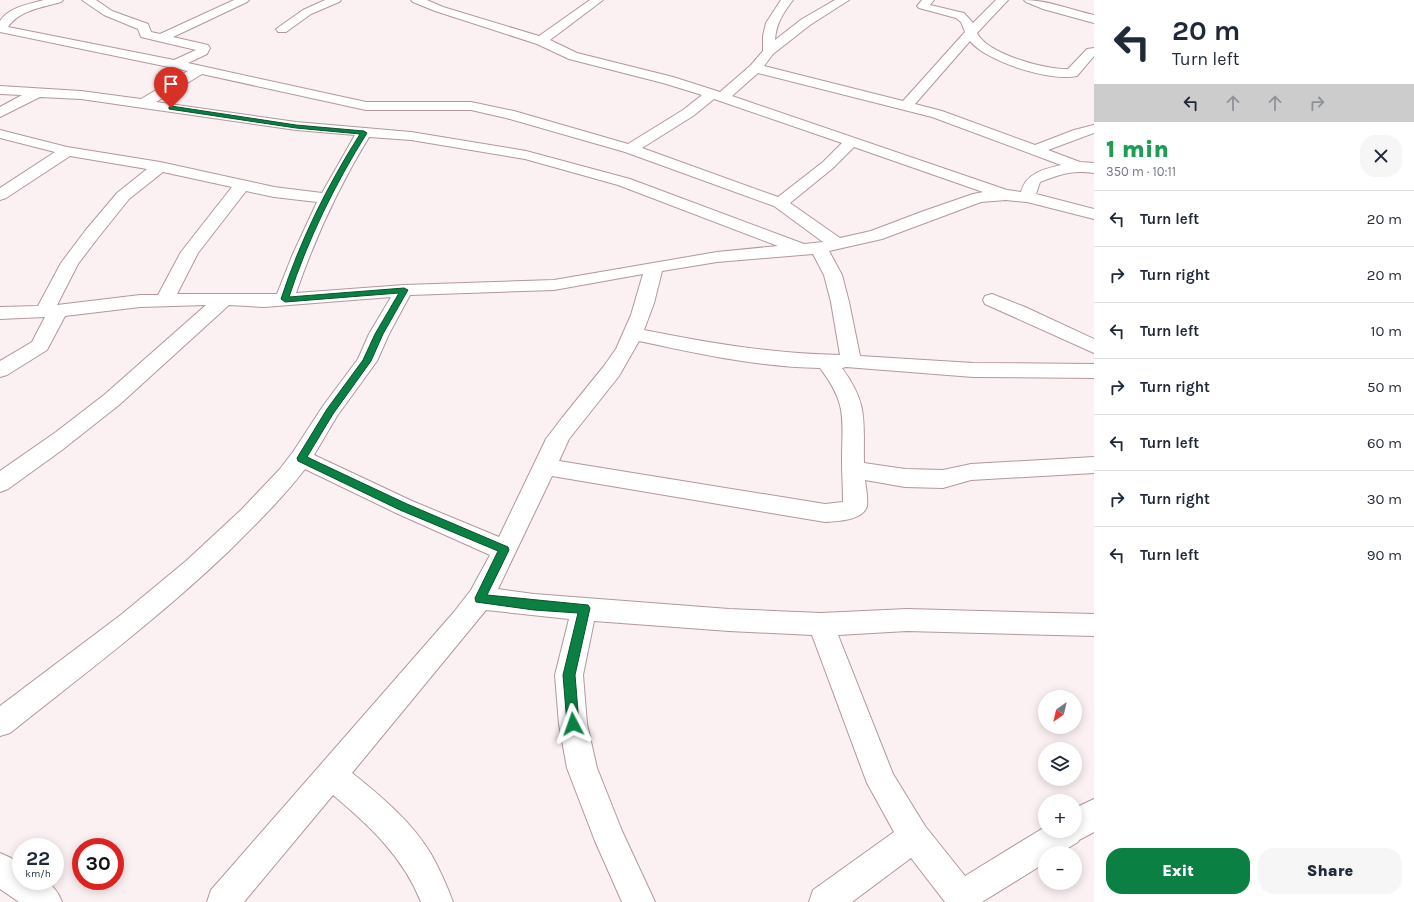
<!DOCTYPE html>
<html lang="en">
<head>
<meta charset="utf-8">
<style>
  :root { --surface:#fff; --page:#f6f6f7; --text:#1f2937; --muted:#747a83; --line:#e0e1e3; --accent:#0b8043 }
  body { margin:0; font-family:Karla,sans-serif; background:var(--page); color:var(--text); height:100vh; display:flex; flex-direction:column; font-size:15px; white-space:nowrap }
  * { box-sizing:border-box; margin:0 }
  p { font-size:13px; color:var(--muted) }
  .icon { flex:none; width:22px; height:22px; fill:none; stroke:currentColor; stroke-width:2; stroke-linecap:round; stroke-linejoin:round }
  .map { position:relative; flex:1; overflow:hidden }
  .details { display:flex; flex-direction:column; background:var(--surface); width:320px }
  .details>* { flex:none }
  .guide { background:#fff; color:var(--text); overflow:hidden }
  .needle { width:26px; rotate:214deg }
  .buttons { position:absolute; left:1038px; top:690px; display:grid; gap:8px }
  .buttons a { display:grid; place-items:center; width:44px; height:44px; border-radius:50%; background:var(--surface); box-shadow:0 2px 10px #0003; font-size:20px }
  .speed { position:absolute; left:12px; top:838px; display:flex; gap:8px; font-size:20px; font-weight:700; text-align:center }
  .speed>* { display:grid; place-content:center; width:52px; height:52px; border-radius:50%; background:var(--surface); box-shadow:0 2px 10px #0003; line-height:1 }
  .speed small { font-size:10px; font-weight:400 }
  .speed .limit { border:6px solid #d22; background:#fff; color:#111 }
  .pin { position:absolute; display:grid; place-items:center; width:34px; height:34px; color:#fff; margin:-41px -17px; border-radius:50% 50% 50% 0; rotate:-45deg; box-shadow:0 0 4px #0007 }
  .pin .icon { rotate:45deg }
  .me { position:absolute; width:44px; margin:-22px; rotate:356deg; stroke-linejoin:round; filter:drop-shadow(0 0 3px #0008) }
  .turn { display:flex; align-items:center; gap:14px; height:84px; padding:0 12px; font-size:18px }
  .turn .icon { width:52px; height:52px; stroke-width:2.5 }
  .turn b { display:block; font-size:28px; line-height:34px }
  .lanes { display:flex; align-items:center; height:38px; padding:0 12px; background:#0003; justify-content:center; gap:20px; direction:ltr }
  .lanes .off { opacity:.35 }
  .round { display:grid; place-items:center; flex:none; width:42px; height:42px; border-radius:16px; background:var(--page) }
  .headline { display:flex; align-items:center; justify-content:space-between; height:68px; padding:0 12px }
  h1 { font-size:24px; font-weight:800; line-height:30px; color:#1e9e55 }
  .primary-button { display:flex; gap:8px; margin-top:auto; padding:8px 12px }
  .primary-button a { flex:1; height:46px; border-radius:16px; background:var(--accent); color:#fff; font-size:16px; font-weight:800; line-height:46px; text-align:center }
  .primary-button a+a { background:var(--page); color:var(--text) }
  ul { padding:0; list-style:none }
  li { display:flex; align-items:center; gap:12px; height:56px; padding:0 12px; border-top:1px solid var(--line) }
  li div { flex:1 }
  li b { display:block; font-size:15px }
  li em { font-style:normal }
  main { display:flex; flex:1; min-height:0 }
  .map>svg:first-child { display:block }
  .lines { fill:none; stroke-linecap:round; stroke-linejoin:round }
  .minor-casing { stroke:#b1989b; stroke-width:2 }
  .minor { fill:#fff; fill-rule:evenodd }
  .route { fill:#0b8043; stroke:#07532c }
</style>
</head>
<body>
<main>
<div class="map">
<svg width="1094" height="902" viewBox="0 0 1094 902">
  <rect width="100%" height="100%" fill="#fcf1f2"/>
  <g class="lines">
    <g class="minor-casing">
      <g id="minor">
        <path d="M 44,0 L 63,0 L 61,2 C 44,7 19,10 8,27 L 174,60 L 196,50 L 141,37 L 138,29 L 104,15 L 82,0 L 96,0 L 112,11 L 148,24 L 151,32 L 160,34 L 234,0 L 249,0 L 247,2 L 173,37 L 208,45 L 210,48 L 207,54 L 188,63 L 366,102 L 471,102 L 514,111 L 628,144 L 683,110 L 702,95 L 663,83 L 569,59 L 537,44 L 435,11 L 413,2 L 411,0 L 427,0 L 443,7 L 539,36 L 590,0 L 603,0 L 550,40 L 577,53 L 673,77 L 720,92 L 751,65 L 763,51 L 763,36 L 766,23 L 781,0 L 793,0 C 783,13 776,24 775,40 L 802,19 L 835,0 L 849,0 L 810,25 L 773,54 L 764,66 L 903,101 L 965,32 L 961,22 L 956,18 L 919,8 L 917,6 L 922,0 L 934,0 L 930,5 L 964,13 L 973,23 L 996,0 L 1008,0 L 977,33 C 987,54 1046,70 1068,69 L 1087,49 L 1094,48 L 1094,56 L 1077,76 C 1051,82 987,62 970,41 L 915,104 L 942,111 L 1035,145 L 1074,130 L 1094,125 L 1094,133 L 1048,150 L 1080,162 L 1094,163 L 1094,173 C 1071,170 1062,174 1040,182 L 1036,194 L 1094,209 L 1094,219 L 1027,202 L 1006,200 L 981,202 L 882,239 L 829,251 L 842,275 L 849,302 L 860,356 L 973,363 L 1094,364 L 1094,378 L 973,377 L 846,367 L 842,368 C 869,405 863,421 864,463 L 905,469 L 943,470 L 971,464 L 1094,457 L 1094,473 L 971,480 L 943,488 L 905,487 L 865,480 C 866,488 868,498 867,506 C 863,521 837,521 825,522 L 552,476 L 498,589 L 534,594 L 729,609 L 821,613 L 907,609 L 1094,614 L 1094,636 L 907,631 L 838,635 L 893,774 L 925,826 L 965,876 L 1045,827 L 1045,831 L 1075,831 L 1075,808 L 1094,799 L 1094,832 L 1079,840 L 1078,842 L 1060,853 L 1045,853 L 1045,863 L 982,902 L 945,902 L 911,858 L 852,902 L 809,902 L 813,890 L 894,832 L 867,783 L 812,635 L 729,631 L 594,621 L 583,675 L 587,724 L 597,768 L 622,831 L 655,902 L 622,902 L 595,841 L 567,768 L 559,724 L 555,675 L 569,619 L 486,610 L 352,773 C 381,796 412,822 431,854 C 440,870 447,886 453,902 L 421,902 C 404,858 369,825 333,795 L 244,902 L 207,902 L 211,890 L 454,612 L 471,590 L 490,555 L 396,513 L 305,469 C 282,499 255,525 229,551 C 160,617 84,674 10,733 L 0,736 L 0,706 L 122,614 L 186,561 L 241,510 L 279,470 L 293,452 L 323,406 L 358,359 L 369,334 L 391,297 L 264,307 L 229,305 L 119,405 L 62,450 L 8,489 L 0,492 L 0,471 L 56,432 L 104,395 L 206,305 L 140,307 L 65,316 L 47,350 L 7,375 L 0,377 L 0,361 L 32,342 L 45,317 L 0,319 L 0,307 L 38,306 L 61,263 L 85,231 L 117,193 L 147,169 L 70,156 L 6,198 L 0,200 L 0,188 L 55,152 L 0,138 L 0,130 L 67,147 L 160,162 L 274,187 L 322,193 L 355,135 L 296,130 L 81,99 L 40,97 L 0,117 L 0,107 L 22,95 L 0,94 L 0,86 L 81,91 L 141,99 L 188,71 L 0,32 L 0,21 C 9,7 29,4 44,0 ZM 758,73 L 932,117 L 1061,165 C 1044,169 1026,173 1021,192 L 1007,190 L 732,96 ZM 202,74 L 366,110 L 471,110 L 506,118 L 625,152 L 774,206 L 823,242 L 804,244 L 630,179 L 526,151 L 411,132 L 296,122 L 156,102 ZM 714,99 L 717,100 L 842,143 L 823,162 L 778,197 L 642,148 L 693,116 ZM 369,137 L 411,140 L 525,159 L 618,185 L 778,246 L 717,252 L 554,280 L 404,285 L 296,293 C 315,238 339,186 369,137 ZM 854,147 L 983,192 L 973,194 L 921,212 L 871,231 L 840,238 L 790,203 L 833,168 ZM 163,172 L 232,187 L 181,252 L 158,295 L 140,295 L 57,305 L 78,264 L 97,239 L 129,199 ZM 246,191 L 274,197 L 317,202 L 292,256 L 277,294 L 177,294 L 198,253 ZM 813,254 L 824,275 L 831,302 L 840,355 C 774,354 709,343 644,330 L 654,303 L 662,271 L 717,262 ZM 643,274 L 631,315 L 616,349 L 604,366 L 562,418 L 546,439 L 499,537 L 412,501 L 314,455 L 337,416 L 377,361 L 389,334 L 410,295 L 554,290 ZM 639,341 C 699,354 759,367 820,368 C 848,405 842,418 842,462 C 842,475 843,488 843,502 L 825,504 L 559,461 L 569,439 L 619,376 Z"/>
        <polygon points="325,0 341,0 339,2 311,14 286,32 278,32 276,29 303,10"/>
        <path d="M 1024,0 C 1048,0 1071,10 1094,15 L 1094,23 L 1043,9 L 1026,2 Z"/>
        <polygon points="992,294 1025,307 1094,339 1094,353 985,304 983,300 985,296"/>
        <path d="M 0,853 L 11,858 L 21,865 L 21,881 C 43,881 53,879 62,902 L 19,902 L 0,889 Z"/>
      </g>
    </g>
    <use href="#minor" class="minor"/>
  </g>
  <path class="route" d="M 171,106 L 296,125 L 364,131 L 367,133 C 335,184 308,239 289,297 L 404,288 L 408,290 L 383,334 L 371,361 L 333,414 L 307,457 L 407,504 L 508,547 L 509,550 L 487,595 L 588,605 L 590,608 L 575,675 L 579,724 L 577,728 L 573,730 L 569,728 L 567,724 L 563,675 L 578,613 L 534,610 L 476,602 L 475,598 L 498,551 L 400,510 L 298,461 L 297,458 L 327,409 L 363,360 L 375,334 L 399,293 L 285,302 L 281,299 C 300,241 327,186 360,134 L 296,128 L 169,109 L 169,107 Z"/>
</svg>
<div class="buttons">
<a><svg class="needle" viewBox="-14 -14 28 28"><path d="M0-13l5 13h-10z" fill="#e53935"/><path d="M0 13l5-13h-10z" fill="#747a83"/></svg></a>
<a><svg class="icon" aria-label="layers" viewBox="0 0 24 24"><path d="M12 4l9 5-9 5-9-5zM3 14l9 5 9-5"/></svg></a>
<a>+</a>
<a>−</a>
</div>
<div class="speed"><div>22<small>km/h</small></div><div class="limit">30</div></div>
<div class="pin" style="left:171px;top:108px;background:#d93025"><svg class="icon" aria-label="arrive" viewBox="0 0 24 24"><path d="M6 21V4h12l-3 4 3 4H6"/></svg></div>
<svg class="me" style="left:573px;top:724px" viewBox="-20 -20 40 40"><path d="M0-17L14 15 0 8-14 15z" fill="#0b8043" stroke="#fff" stroke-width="4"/></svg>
</div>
<section class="details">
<div class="guide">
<div class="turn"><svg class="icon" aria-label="left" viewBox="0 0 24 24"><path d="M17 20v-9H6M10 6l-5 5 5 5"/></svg><div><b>20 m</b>Turn left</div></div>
<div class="lanes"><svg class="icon" aria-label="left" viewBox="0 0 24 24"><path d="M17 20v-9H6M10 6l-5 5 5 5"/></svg><svg class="icon off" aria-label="ahead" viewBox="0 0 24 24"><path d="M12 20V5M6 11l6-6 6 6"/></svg><svg class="icon off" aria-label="ahead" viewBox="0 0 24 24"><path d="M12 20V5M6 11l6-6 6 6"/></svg><svg class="icon off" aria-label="right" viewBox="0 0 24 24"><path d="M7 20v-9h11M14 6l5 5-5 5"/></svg></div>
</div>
<div class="headline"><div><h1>1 min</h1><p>350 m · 10:11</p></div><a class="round"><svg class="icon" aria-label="close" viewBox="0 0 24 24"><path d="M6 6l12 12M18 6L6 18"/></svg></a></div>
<ul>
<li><svg class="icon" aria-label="left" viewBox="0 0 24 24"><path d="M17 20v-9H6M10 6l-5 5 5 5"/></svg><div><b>Turn left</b></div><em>20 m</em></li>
<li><svg class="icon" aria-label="right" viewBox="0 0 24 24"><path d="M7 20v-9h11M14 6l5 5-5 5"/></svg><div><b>Turn right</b></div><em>20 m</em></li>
<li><svg class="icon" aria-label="left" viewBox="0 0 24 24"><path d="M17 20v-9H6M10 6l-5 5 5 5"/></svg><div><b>Turn left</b></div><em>10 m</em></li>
<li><svg class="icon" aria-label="right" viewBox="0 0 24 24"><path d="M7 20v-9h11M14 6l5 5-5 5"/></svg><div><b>Turn right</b></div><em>50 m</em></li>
<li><svg class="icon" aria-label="left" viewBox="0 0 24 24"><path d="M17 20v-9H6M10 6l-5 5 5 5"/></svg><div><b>Turn left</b></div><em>60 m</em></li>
<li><svg class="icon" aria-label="right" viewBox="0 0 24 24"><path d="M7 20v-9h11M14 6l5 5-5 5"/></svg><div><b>Turn right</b></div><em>30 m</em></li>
<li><svg class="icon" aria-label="left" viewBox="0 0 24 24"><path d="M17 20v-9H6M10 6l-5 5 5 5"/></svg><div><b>Turn left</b></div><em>90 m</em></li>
</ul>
<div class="primary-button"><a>Exit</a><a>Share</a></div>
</section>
</main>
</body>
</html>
